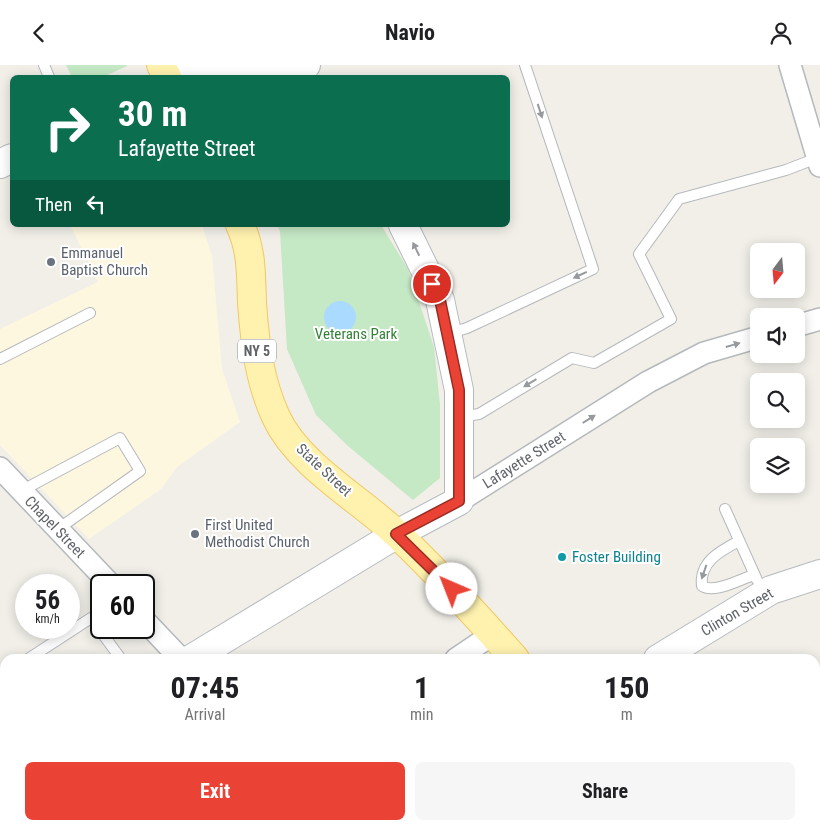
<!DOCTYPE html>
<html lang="en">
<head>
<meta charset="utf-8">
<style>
  :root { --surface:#fff; --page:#f6f6f6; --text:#202124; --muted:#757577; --accent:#ea4335 }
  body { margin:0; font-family:"Roboto Condensed",sans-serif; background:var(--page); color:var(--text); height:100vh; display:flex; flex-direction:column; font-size:19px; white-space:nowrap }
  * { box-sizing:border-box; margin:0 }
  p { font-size:16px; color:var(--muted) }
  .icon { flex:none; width:28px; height:28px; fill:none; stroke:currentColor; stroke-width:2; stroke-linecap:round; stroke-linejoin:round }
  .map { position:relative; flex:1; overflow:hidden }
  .drawer { position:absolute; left:0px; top:589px; width:820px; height:176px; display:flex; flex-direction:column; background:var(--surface); border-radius:15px 15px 0 0; box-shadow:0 2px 12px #0003 }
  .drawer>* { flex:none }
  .guide { position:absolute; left:10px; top:10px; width:500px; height:152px; border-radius:8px; box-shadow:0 2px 12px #0003; background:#0b6e4f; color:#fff; overflow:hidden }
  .needle { width:32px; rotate:196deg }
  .controls { position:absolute; left:750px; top:178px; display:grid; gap:10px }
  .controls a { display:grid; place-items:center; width:55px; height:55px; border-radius:8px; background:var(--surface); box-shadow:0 2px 12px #0003; font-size:25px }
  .speed { position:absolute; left:15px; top:509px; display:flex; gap:10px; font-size:25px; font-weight:700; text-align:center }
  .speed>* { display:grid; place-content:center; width:65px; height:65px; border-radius:50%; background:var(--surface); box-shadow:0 2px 12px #0003; line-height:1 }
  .speed small { font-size:12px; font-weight:400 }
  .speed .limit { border:2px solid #111; border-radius:8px; background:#fff; color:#111 }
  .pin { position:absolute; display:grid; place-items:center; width:42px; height:42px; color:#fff; margin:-21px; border:2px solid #fff; border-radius:50%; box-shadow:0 1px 5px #0007 }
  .me { position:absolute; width:55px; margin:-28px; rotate:316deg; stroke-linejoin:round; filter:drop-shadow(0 0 4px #0008) }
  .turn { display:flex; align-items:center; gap:18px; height:105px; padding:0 25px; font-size:22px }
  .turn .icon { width:65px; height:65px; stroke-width:2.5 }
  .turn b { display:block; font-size:35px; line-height:42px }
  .then { display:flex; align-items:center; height:48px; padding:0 25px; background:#0003; gap:10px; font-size:19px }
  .eta { display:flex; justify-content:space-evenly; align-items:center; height:85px; text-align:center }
  .eta b { font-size:30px; font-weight:700; line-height:35px }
  .cta { display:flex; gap:10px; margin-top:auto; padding:10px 25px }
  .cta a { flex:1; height:58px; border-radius:8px; background:var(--accent); color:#fff; font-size:20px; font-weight:700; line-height:58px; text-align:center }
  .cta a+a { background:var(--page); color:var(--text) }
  header { display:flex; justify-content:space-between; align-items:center; height:65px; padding:0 25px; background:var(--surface); font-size:22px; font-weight:700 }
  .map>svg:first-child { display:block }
  .commercial { fill:#fef7e0 }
  .green { fill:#c5e8c5 }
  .water { fill:#aadaff }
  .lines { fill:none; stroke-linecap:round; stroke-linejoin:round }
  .lane-casing { stroke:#b5b8bc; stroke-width:12 }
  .street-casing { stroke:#b5b8bc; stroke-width:24 }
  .secondary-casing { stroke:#b6babf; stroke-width:30 }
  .primary-casing { stroke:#f2c960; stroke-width:30 }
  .lane { stroke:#fff; stroke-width:10 }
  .street { stroke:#fff; stroke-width:21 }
  .secondary { stroke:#fff; stroke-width:28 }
  .primary { stroke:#fff2af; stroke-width:28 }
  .oneway { fill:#979a9d }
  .route-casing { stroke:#982c22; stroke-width:12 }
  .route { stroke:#ea4335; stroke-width:9 }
  .worship-dot { fill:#6b7280; stroke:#fff; stroke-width:2 }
  .culture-dot { fill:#0f9aa8; stroke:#fff; stroke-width:2 }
  .labels { text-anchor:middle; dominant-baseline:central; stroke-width:4; stroke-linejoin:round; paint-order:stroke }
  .shield { fill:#fff; stroke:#8f9295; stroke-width:1 }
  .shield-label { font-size:14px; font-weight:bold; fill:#5f6368 }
  .worship-label { font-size:15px; fill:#5b616d; stroke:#fff; text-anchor:start }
  .park-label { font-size:15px; fill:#348238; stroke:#fff }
  .street-label { font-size:15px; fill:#5f6368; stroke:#fff }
  .culture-label { font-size:15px; fill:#0d838f; stroke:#fff; text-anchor:start }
</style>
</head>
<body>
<header><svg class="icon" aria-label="back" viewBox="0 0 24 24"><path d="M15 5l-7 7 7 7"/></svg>Navio<svg class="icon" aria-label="person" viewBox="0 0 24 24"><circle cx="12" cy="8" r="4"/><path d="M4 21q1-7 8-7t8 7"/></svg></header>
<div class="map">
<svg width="820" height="764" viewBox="0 0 820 764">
  <rect width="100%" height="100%" fill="#f1efe8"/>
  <polygon class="commercial" points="70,160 202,160 212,191 222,304 240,357 177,402 161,424 89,474 0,380 0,264 98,217"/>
  <g class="green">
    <polygon points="66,0 127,0 127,1 103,12 72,12"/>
    <polygon points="277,160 381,160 408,204 434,282 440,340 440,413 413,435 348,381 316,350 287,284 280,166"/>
  </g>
  <circle class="water" cx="340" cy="252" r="16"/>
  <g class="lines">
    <g class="lane-casing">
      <g id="lane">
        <polyline points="44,0 49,12"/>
        <polyline points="447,269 467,263 593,204 525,0"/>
        <polyline points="0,294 90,248"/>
        <polyline points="460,352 479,349 572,293 594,298 671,254 639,189 679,134 786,105 817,93"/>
        <polyline points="21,426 120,373 140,406 58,464"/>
        <polyline points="725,444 757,515"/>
        <path d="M 739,476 C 720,486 699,497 702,521 C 715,529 740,514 754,510"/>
        <polyline points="28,594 91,553 121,594"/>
      </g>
    </g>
    <g class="street-casing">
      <g id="street">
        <polyline points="790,0 820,101"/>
        <polyline points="796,261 820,254"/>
        <polyline points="0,403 111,520"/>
        <polyline points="459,436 648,317 704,288 759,272"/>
        <polyline points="144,555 181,594"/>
        <polyline points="456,594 493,569"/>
        <polyline points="195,764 201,760"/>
      </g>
    </g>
    <g class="secondary-casing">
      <g id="secondary">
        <polyline points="179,12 306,0"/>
        <polyline points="0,99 12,93"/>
        <polyline points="191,594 397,469 459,436 459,325 440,235 403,160"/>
        <polyline points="658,594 771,525 820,509"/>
        <polyline points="0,717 5,713"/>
        <polyline points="426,764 431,760"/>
      </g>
    </g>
    <g class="primary-casing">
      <g id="primary">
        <polyline points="161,0 167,12"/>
        <path d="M 240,160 C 252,185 251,211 252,238 C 255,278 259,315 276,352 C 298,400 360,434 398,470 C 439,509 477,551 515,594"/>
        <polyline points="643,760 645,764"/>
      </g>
    </g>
    <use href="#lane" class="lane"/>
    <use href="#street" class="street"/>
    <use href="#secondary" class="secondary"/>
    <use href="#primary" class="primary"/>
  </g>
  <defs><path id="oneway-solid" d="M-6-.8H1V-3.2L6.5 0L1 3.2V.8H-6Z" transform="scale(1.25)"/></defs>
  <g class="oneway">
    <use href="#oneway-solid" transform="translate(540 46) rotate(72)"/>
    <use href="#oneway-solid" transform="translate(416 184) rotate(-116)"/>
    <use href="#oneway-solid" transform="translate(580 210) rotate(155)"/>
    <use href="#oneway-solid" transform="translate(733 280) rotate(-16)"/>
    <use href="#oneway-solid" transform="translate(530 318) rotate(149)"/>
    <use href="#oneway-solid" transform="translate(589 354) rotate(-32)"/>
    <use href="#oneway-solid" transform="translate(704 507) rotate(109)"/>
  </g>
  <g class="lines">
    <g class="route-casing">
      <polyline id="route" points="432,219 440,235 459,325 459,436 396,469 452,524"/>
    </g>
    <use href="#route" class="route"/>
  </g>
  <g class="worship-dot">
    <circle cx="51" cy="197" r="5"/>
    <circle cx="195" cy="469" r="5"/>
  </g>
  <circle class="culture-dot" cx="562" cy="492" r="5"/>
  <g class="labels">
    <rect class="shield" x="238" y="274.5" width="38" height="23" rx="4"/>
    <g class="shield-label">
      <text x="257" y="286">NY 5</text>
    </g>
    <g class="worship-label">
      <text x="61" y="188">Emmanuel<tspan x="61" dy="17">Baptist Church</tspan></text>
      <text x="205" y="460">First United<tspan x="205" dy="17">Methodist Church</tspan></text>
    </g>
    <g class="park-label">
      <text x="356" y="269">Veterans Park</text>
    </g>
    <g class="street-label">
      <text transform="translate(524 395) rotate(-32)">Lafayette Street</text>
      <text transform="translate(324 405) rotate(43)">State Street</text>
      <text transform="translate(55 462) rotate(46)">Chapel Street</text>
      <text transform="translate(737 547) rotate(-30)">Clinton Street</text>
    </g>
    <g class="culture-label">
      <text x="572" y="492">Foster Building</text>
    </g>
  </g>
</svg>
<div class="controls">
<a><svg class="needle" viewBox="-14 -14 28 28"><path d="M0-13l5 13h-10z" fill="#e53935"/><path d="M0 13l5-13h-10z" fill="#757577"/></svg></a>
<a><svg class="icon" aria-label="sound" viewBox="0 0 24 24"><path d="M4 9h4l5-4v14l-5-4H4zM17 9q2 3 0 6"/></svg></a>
<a><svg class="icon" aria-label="search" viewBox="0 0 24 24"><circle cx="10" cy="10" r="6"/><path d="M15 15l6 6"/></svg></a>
<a><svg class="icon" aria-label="layers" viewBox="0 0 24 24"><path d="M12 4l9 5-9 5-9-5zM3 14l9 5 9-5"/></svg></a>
</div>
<div class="speed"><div>56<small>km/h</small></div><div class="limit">60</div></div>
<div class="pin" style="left:432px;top:219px;background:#d93025"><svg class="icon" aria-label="arrive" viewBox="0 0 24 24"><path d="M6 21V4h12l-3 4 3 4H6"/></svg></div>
<svg class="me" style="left:452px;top:524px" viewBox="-20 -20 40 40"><circle r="19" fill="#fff"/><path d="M0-13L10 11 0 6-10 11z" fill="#ea4335"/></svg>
<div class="guide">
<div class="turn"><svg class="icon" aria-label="right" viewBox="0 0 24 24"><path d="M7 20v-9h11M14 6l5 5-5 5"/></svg><div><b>30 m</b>Lafayette Street</div></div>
<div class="then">Then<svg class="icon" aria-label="left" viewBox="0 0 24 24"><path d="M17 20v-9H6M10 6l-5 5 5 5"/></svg></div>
</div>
<section class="drawer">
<div class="eta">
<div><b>07:45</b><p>Arrival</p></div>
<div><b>1</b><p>min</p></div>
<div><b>150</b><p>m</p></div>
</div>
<div class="cta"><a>Exit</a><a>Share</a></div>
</section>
</div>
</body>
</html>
